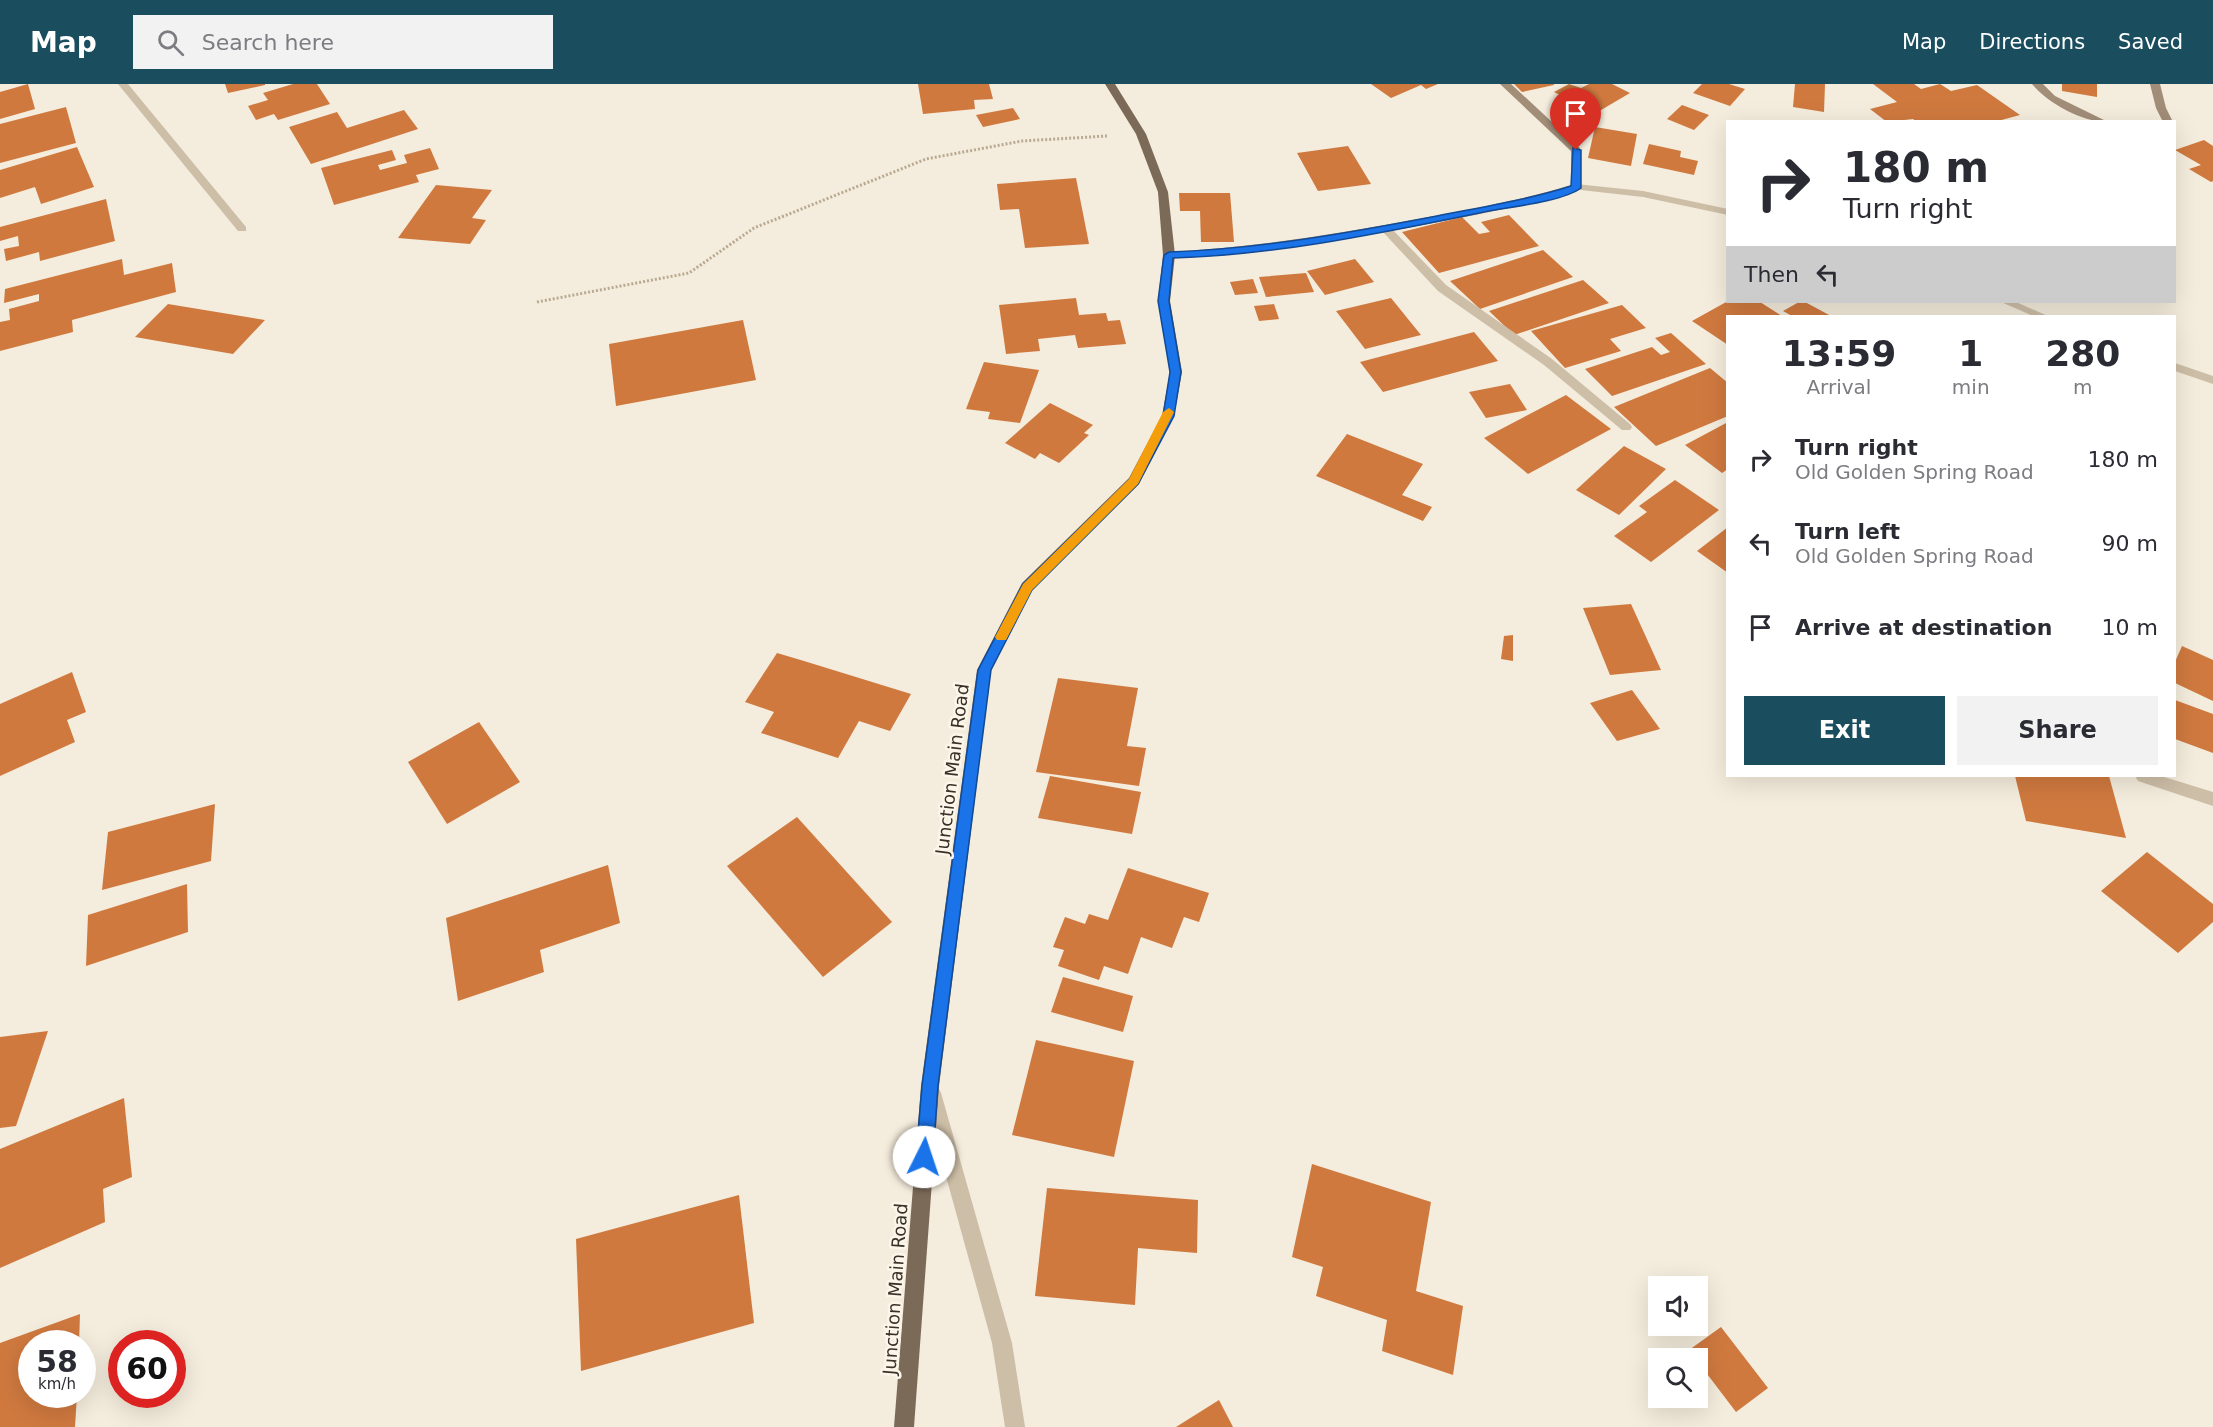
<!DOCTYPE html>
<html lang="en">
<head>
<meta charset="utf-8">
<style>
  :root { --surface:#fff; --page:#f2f2f3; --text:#2b2b33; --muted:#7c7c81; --accent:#1a4e5e }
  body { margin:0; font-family:"DejaVu Sans",sans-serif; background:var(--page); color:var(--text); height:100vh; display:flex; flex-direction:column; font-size:22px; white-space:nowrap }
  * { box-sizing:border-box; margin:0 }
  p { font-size:20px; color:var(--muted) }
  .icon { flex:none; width:33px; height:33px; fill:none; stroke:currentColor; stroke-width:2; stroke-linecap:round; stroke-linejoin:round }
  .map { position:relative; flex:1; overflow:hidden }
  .details { position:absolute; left:1726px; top:231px; width:450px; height:462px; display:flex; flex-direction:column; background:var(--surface); border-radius:0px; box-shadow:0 6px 24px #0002 }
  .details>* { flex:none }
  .top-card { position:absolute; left:1726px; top:36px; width:450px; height:183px; border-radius:0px; box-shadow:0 6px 24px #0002; background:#fff; color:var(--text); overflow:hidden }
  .fabs { position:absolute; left:1648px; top:1192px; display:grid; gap:12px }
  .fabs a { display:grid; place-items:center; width:60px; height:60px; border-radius:0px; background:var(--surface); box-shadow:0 6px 24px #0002; font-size:30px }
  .speed { position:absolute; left:18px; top:1246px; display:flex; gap:12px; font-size:30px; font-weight:700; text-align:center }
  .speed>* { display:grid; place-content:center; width:78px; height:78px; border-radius:50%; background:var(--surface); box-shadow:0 6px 24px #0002; line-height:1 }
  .speed small { font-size:15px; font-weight:400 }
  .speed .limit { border:9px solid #d22; background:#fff; color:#111 }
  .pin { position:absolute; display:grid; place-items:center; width:51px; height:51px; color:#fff; margin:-62px -26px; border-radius:50% 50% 50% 0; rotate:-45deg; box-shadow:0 0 6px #0007 }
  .pin .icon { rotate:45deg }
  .me { position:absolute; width:66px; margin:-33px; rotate:4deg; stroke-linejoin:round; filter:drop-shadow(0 0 4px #0008) }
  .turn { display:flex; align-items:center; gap:21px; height:126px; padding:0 18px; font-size:27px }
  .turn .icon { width:78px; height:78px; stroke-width:2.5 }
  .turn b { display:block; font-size:42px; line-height:51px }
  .then { display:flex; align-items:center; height:57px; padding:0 18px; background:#0003; gap:12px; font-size:22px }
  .eta { display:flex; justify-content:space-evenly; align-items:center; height:102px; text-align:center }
  .eta b { font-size:36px; font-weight:600; line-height:42px }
  .cta { display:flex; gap:12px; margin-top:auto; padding:12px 18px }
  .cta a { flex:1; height:69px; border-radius:0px; background:var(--accent); color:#fff; font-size:24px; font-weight:600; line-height:69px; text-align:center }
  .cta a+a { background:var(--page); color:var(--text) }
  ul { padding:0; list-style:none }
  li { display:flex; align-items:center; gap:18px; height:84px; padding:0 18px }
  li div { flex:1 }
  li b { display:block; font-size:22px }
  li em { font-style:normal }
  header { display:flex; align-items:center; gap:36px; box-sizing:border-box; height:84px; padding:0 30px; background:var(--accent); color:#fff }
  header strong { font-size:28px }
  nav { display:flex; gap:33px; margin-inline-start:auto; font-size:21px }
  .search { width:420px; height:54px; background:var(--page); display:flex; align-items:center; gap:15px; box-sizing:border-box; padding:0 21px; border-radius:0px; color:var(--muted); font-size:22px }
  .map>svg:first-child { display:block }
  .building { fill:#cf793f }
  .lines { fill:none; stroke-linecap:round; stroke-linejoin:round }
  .path { stroke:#b9a991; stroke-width:3; stroke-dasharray:2 2; stroke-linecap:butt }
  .street { fill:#cdbea7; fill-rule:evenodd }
  .secondary { fill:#a18d78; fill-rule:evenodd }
  .primary { fill:#7c6a58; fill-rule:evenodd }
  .route { fill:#1a73e8; stroke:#114b97; stroke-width:1.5 }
  .slow { fill:#f59e0b }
  .labels { text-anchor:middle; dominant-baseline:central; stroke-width:5; stroke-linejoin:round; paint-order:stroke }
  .street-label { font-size:18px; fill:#393028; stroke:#fbf6e9 }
</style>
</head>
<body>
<header>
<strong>Map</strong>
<div class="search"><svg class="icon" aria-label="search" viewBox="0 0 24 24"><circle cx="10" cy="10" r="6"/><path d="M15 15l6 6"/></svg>Search here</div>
<nav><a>Map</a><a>Directions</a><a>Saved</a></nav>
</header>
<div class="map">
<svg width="2213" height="1343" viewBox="0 0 2213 1343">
  <rect width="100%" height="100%" fill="#f4ecdc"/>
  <g class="building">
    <polygon points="28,0 35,25 0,35 0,8"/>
    <polygon points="225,0 265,0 265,1 228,9"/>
    <polygon points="293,0 317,0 330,20 278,36 274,30 256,36 248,22 268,16 263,9"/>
    <polygon points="918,0 989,0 993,15 974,16 975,25 923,30"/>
    <polygon points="1371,0 1438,0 1426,5 1421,1 1391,14"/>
    <polygon points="1514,0 1554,0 1554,1 1522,8"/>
    <polygon points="1569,0 1581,4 1589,0 1612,0 1630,9 1596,29 1554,8"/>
    <polygon points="1702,0 1729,0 1745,5 1730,22 1693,9"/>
    <polygon points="1795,0 1825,0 1824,28 1793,23"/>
    <polygon points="1873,0 1914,0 1921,5 1940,0 1951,7 1977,1 2020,31 1994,38 1917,38 1913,35 1887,38 1870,25 1897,18"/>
    <polygon points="2062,0 2097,0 2097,13 2062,7"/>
    <polygon points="1682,21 1709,31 1694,46 1667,35"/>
    <polygon points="66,23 76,59 0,79 0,40"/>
    <polygon points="1013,24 1020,35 983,43 976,31"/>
    <polygon points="404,26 418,45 311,80 289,43 337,28 347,44"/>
    <polygon points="1595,43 1637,50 1631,82 1588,74"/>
    <polygon points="2204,56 2213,62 2213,97 2211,98 2189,85 2201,81 2175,66"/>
    <polygon points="1649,60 1681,67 1680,73 1698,77 1694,91 1643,80"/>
    <polygon points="1348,62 1371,100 1318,107 1297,69"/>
    <polygon points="77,63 94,103 41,120 35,103 0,114 0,86"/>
    <polygon points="430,64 439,85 416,91 419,98 334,121 321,84 392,66 396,76 378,81 380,86 407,79 404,71"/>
    <polygon points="1076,94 1089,160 1025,164 1019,125 1000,126 997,100"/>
    <polygon points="436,101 492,106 472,134 486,136 470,160 398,154"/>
    <polygon points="1179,109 1230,109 1234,158 1201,158 1200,127 1180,127"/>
    <polygon points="106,115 115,157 40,177 39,168 6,177 4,165 19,162 18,152 0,157 0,143"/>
    <polygon points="1509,131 1539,162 1439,189 1402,148 1462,133 1479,150 1490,148 1481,138"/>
    <polygon points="1543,166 1573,193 1480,225 1450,197"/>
    <polygon points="122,175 124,191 172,179 176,208 72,236 73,248 0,267 0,238 10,236 9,225 39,217 39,210 4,219 5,205"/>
    <polygon points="1355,175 1374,198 1325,211 1307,187"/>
    <polygon points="1306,189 1314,208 1266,213 1259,193"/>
    <polygon points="1253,195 1258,209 1235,211 1230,198"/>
    <polygon points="1583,196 1609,219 1514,251 1489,227"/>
    <polygon points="1076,214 1079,231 1106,229 1108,237 1120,236 1126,260 1078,264 1075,251 1038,255 1040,267 1006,270 999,221"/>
    <polygon points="1391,214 1421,251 1365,265 1336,227"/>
    <polygon points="1728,217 1760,218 1782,232 1728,232 1728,261 1692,237"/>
    <polygon points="1799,218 1805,218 1831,232 1792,232 1783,227"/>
    <polygon points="168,220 265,236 233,270 135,253"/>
    <polygon points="1274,220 1279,235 1259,237 1254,222"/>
    <polygon points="1622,221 1646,244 1610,255 1621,267 1565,284 1531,247"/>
    <polygon points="743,236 756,296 616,322 609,260"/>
    <polygon points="1474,248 1498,277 1383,308 1360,278"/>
    <polygon points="1671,249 1706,280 1612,312 1585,285 1652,263 1661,271 1670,268 1655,254"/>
    <polygon points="984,278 1039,286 1020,339 988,335 990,328 966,325"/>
    <polygon points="1710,284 1728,299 1728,332 1656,362 1614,323"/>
    <polygon points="1510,300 1527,326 1486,334 1469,308"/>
    <polygon points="1566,311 1611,345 1528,390 1484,354"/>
    <polygon points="1050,319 1093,341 1084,349 1089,351 1059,379 1040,369 1035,375 1005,359"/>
    <polygon points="1728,338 1728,385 1722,389 1685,361"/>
    <polygon points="1347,350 1423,380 1402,411 1432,423 1423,437 1316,392"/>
    <polygon points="1624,362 1666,385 1619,431 1576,406"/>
    <polygon points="1675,396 1719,426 1651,478 1614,452 1647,428 1639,422"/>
    <polygon points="1728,443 1728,489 1697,467"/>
    <polygon points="1631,520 1661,586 1610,591 1583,524"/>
    <polygon points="1513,551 1513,577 1501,575 1504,552"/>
    <polygon points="2182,562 2213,576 2213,617 2175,599 2175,578"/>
    <polygon points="777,569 804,577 911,610 890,647 859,637 838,674 761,649 774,628 745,618"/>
    <polygon points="72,588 86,628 67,636 75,658 0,692 0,620"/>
    <polygon points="1058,594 1138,604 1127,662 1146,664 1139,702 1036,688"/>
    <polygon points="1632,606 1660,645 1617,657 1590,619"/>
    <polygon points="2175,616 2213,630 2213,669 2175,655"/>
    <polygon points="479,638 520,698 447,740 408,678"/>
    <polygon points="1050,692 1141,708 1132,750 1038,734"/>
    <polygon points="2015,692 2109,692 2126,754 2026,737"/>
    <polygon points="215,720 211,777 102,806 108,748"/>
    <polygon points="797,733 892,838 823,893 727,782"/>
    <polygon points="2147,768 2213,820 2213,838 2178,869 2101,807"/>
    <polygon points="608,781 620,839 540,866 544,888 458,917 446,834"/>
    <polygon points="1128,784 1209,809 1199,838 1184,833 1172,864 1141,853 1128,890 1104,882 1099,896 1058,882 1064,866 1053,863 1065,833 1085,840 1089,830 1108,836"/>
    <polygon points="187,800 188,848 86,882 88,831"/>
    <polygon points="1063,893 1133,912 1123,948 1051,928"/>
    <polygon points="48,947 16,1042 0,1044 0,953"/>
    <polygon points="1036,956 1134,977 1114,1073 1012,1051"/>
    <polygon points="124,1014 132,1093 103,1105 105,1138 0,1184 0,1065"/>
    <polygon points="1312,1080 1431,1118 1416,1207 1463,1222 1453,1291 1382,1267 1387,1236 1316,1212 1323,1183 1292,1173"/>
    <polygon points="1047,1104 1198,1116 1197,1169 1138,1164 1135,1221 1035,1212"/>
    <polygon points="739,1111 754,1239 581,1287 576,1155"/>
    <polygon points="80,1230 79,1260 32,1260 32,1311 77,1311 75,1343 0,1343 0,1259"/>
    <polygon points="1721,1243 1768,1304 1736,1328 1698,1278 1698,1275 1695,1275 1689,1266"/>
    <polygon points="1219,1316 1233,1343 1176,1343"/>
  </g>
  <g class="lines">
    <polyline class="path" points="537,218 689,189 754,144 926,75 1022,57 1107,52"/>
    <g class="street">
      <polygon points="118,0 128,0 246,143 246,147 238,147"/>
      <polygon points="1576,100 1643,107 1728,125 1728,131 1643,113 1572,105 1572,101"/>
      <polygon points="1386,142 1390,143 1446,201 1552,275 1630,340 1632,343 1630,346 1622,346 1544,281 1438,207 1382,147 1382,143"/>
      <polygon points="2001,218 2016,218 2048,232 2033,232"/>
      <polygon points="2175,279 2213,292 2213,300 2175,287"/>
      <polygon points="2135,692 2161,692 2213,708 2213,722 2138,697"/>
      <polygon points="932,1000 938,1003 941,1009 1012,1259 1025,1343 1005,1343 992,1259 923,1009 926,1003"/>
    </g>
    <g class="secondary">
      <path d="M 1500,0 L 1511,0 L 1580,64 L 1580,105 C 1528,121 1476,131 1423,141 C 1339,157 1255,170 1169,174 L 1163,171 L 1169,168 C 1255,163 1339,150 1423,134 C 1473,125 1522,116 1571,101 L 1571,67 Z"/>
      <path d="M 2032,0 L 2043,0 L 2055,12 L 2108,38 C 2082,38 2049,20 2032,0 Z"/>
      <polygon points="2150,0 2160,0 2166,24 2173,38 2163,38 2156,24"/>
    </g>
    <polygon class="primary" points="1105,0 1115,0 1146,50 1168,108 1175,171 1170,217 1182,288 1174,332 1139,400 1032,506 991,586 939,1002 914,1343 894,1343 921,1002 977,586 1022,499 1129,394 1162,332 1170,288 1158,217 1163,171 1158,108 1136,50"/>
  </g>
  <path class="route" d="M 1573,64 L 1581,66 L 1581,104 C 1564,117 1511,123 1489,127 C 1385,148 1279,171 1173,174 L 1169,217 L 1181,288 L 1174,332 L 1138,400 L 1032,506 L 991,586 L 938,1002 L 933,1073 L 930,1079 L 924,1081 L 919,1079 L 916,1073 L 922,1002 L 978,586 L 1023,500 L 1130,395 L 1163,332 L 1170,288 L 1158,217 L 1164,171 L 1169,168 C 1259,165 1348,149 1437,132 C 1482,123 1527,116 1571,102 Z"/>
  <polygon class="slow" points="1169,324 1174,328 1138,400 1032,506 1006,556 997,556 995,553 1023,500 1129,395 1163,328"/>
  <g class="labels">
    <g class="street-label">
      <text transform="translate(952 685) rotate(-83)">Junction Main Road</text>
      <text transform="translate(895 1205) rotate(-86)">Junction Main Road</text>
    </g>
  </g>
</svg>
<div class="fabs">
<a><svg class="icon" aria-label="sound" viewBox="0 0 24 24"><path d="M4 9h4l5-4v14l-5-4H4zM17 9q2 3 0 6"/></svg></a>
<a><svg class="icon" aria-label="search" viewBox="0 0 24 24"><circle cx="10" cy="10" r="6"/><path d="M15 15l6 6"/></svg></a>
</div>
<div class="speed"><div>58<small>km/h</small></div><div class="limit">60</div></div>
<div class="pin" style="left:1576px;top:66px;background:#d93025"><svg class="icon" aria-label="arrive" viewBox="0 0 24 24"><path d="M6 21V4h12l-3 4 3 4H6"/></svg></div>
<svg class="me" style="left:924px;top:1073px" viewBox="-20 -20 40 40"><circle r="19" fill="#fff"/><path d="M0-13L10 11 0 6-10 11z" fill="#1a73e8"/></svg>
<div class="top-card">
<div class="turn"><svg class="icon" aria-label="right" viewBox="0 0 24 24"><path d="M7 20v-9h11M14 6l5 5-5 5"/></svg><div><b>180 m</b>Turn right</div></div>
<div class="then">Then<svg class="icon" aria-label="left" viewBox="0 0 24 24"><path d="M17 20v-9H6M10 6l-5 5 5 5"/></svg></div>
</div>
<section class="details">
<div class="eta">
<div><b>13:59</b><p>Arrival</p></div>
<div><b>1</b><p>min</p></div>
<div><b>280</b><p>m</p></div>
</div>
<ul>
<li><svg class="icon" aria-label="right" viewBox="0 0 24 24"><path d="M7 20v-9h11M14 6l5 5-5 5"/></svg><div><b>Turn right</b><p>Old Golden Spring Road</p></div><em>180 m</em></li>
<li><svg class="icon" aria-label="left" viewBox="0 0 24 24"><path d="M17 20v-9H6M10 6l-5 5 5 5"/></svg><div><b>Turn left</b><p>Old Golden Spring Road</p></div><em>90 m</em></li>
<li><svg class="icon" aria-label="arrive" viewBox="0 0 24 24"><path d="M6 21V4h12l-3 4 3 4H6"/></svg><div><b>Arrive at destination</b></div><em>10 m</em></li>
</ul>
<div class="cta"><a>Exit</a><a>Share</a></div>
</section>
</div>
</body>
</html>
